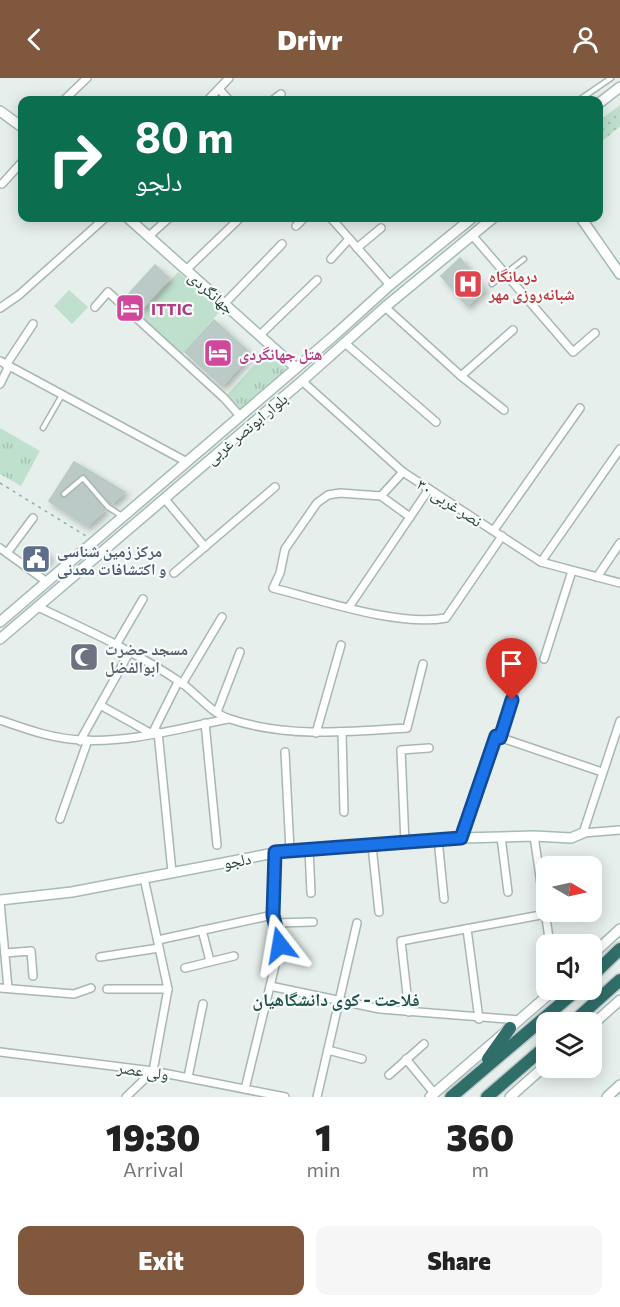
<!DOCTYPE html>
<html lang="en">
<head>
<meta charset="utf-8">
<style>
  :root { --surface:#fff; --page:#f6f6f6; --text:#222; --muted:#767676; --accent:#80583e }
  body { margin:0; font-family:Commissioner,"Noto Naskh Arabic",sans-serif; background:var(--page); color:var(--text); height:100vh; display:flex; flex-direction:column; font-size:22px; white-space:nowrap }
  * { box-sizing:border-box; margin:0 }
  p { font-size:20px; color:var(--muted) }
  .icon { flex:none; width:33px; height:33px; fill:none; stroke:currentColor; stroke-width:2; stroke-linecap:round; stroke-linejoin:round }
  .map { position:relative; height:1019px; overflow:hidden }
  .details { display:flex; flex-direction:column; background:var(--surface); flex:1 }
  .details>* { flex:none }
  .banner { position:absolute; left:18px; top:18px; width:585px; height:126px; border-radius:12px; box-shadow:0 3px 15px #0003; background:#0b6e4f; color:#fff; overflow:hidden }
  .needle { width:39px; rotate:99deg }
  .buttons { position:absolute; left:536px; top:778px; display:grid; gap:12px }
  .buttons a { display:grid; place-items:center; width:66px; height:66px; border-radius:12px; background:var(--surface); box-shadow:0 3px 15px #0003; font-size:30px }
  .pin { position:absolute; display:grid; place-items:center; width:51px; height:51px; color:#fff; margin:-62px -26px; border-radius:50% 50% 50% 0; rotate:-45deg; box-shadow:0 0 6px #0007 }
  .pin .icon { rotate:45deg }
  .me { position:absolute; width:66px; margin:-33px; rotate:346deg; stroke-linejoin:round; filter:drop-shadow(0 0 4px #0008) }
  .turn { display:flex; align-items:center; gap:21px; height:126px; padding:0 18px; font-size:27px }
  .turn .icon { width:78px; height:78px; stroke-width:2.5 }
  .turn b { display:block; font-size:42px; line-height:51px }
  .eta { display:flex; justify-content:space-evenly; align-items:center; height:102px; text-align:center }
  .eta b { font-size:36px; font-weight:800; line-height:42px }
  .cta { display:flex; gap:12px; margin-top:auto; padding:12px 18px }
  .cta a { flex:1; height:69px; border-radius:12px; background:var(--accent); color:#fff; font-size:24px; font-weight:800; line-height:69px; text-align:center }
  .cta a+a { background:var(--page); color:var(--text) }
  header { display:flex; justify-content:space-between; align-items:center; height:78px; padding:0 18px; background:var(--accent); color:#fff; font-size:27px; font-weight:800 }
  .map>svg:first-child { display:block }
  .grass { fill:url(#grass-dots) }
  .park { fill:url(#park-tufts) }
  .garden { fill:#bfe0cd }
  .building { fill:#bbcac6; stroke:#b8c9c4; stroke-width:1.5; filter:url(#shadow) }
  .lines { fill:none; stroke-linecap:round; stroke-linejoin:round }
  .lane-casing { stroke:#a8b7b4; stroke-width:7 }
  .street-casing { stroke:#a8b7b4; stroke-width:10 }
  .secondary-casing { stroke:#a4bbb6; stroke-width:12 }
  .highway-casing { stroke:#c2cac9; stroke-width:15 }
  .path { stroke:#86b2ab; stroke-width:1.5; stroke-dasharray:3 4.5; stroke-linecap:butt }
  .lane { stroke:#fff; stroke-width:4 }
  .street { stroke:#fff; stroke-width:7 }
  .secondary { stroke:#fff; stroke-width:9 }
  .highway { stroke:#306e6a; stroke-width:12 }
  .route-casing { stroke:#114b97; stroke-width:15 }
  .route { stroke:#1a73e8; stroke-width:10 }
  .labels { text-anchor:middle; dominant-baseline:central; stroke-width:4.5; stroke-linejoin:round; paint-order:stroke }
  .health-label { font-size:16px; font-weight:bold; fill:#be3a42; stroke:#f7fbf9; text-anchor:start }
  .street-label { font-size:16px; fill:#24413e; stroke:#f7fbf9 }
  .hotel-label { font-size:16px; font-weight:bold; fill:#b23c85; stroke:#f7fbf9; text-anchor:start }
  .service-label { font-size:16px; font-weight:bold; fill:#4e5e75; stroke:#f7fbf9; text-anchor:start }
  .worship-label { font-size:16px; font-weight:bold; fill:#5b616d; stroke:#f7fbf9; text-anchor:start }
  .neighbourhood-label { font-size:18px; font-weight:bold; fill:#20544f; stroke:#f7fbf9 }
</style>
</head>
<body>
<header><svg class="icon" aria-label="back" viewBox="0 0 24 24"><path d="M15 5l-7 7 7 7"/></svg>Drivr<svg class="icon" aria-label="person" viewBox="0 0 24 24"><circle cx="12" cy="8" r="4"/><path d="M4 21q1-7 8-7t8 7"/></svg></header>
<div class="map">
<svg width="620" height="1019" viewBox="0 0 620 1019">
  <defs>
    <pattern id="grass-dots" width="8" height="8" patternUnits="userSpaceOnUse" patternTransform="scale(1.5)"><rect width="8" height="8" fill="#bfe0cd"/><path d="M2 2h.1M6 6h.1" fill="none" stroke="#a4c1b1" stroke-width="1.8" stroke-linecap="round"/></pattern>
    <pattern id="park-tufts" width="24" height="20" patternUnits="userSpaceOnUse" patternTransform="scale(1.5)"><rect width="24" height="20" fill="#bfe0cd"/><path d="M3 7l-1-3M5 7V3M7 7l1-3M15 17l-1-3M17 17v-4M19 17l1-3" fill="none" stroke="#a4c1b1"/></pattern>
    <filter id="shadow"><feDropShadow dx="3.5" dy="3.5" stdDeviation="3" flood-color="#0004"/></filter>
  </defs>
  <rect width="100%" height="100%" fill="#e6efec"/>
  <polygon class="grass" points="620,27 620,48 599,66 599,43"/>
  <g class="park">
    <polygon points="267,273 290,295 240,338 224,320"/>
    <polygon points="0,350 40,373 21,408 0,396"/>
  </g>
  <g class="garden">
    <polygon points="178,194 221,232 180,279 137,239"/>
    <polygon points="69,212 88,229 72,246 54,228"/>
  </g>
  <g class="building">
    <polygon points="460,180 485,211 467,228 441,198"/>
    <polygon points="155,187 169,200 140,232 125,220"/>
    <polygon points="214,242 251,276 222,308 185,274"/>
    <polygon points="74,384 125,414 111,426 83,396 61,413 61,418 65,420 83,406 105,432 87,448 49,423"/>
    <polygon points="38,468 50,479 39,491 25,481"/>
  </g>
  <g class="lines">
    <g class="lane-casing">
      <g id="lane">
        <polyline points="579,22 611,0"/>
        <polyline points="492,206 524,181"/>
        <polyline points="43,350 62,317"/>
        <polyline points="64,416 83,400 108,429 122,438"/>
      </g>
    </g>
    <g class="street-casing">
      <g id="street">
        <polyline points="219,11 229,22"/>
        <polyline points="64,22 87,0"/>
        <polyline points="208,22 229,0"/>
        <polyline points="273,22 281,16"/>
        <polyline points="2,106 22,84"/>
        <polyline points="331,140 390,207"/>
        <polyline points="296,148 304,140"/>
        <polyline points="472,157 573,274 595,255"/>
        <polyline points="149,158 169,140"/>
        <polyline points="357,170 381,150"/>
        <polyline points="331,181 349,161"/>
        <polyline points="187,191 240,140"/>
        <polyline points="225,225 282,166"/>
        <polyline points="95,229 108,214 224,320 240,338"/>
        <polyline points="385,229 461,298 504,332"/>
        <polyline points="0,230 19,217 105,140"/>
        <polyline points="260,257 317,202"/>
        <polyline points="346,266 436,344"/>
        <polyline points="0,283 187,384"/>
        <polyline points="6,287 33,246"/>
        <polyline points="461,298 513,252"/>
        <polyline points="302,303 403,394 541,484 620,505"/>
        <polyline points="0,306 9,288"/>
        <path d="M 403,394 L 381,418 L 340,415 L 328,417 L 317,425 L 285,471 L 280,495 L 273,510 C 321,522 398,549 446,540 L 502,458"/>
        <polyline points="381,418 410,439"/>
        <polyline points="164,420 205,469"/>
        <polyline points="494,452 580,330"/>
        <polyline points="0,470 47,504"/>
        <polyline points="7,475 33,440"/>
        <polyline points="541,484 620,371"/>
        <polyline points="174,495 275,409"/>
        <polyline points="597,499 620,465"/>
        <path d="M 38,529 C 87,552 138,575 183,606 C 198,617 212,636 230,641 C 287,660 348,654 407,650 L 423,586"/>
        <polyline points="349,529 429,411"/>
        <polyline points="116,567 143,521"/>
        <polyline points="544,581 572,493"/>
        <polyline points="182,606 222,539"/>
        <polyline points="100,627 152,656 178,604"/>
        <polyline points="217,634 240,574"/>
        <path d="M 0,642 C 26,651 53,661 81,662 C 131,665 180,650 228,641"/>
        <polyline points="620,643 583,755 620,752"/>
        <polyline points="205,645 217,767"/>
        <polyline points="158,654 172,794"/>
        <polyline points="342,654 344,734"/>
        <polyline points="316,655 341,567"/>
        <polyline points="500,660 518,603"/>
        <polyline points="80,663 129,575"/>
        <polyline points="285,674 290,772"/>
        <polyline points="60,741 88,662"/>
        <polyline points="534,758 550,867"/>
        <polyline points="501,759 508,814"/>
        <polyline points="461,760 496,658 602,694"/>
        <polyline points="438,761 444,821"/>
        <polyline points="405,765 401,672 429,670"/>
        <polyline points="372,768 379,834"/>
        <polyline points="309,771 311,815"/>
        <polyline points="0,824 8,910"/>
        <polyline points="275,845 313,844"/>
        <polyline points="467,851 479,941"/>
        <polyline points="202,852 210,883"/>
        <polyline points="158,862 273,837"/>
        <polyline points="5,875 31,873 33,898"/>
        <polyline points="100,879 159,870"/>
        <polyline points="185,890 234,878"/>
        <polyline points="270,908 380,931 519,942"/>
        <polyline points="0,910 74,916 91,910"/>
        <polyline points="107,911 168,911"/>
        <polyline points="409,934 401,863 546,836"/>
        <polyline points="328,972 362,981"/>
        <polyline points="0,974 153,993 285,1019"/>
        <polyline points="406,981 434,1015"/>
        <polyline points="389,997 424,966"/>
        <polyline points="188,999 203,926"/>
        <polyline points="245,1011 280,867 273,837 275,774"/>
        <polyline points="126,1019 153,993 168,911 144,800"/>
        <polyline points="317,1019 357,845"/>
      </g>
    </g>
    <g class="secondary-casing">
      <g id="secondary">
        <polyline points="598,26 620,9"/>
        <polyline points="0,33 22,49"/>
        <polyline points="128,140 296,290"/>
        <polyline points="581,140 620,196"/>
        <polyline points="0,544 336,256 390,207 472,140"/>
        <polyline points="0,561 302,303 385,229 493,140"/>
        <polyline points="0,822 72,814 290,772 372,768 461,760 534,758 571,760 583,755"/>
        <polyline points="591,878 620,851"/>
        <polyline points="591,948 620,922"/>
        <polyline points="430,1019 554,912"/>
        <polyline points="510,1019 546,987"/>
        <polyline points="607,1019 620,1007"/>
      </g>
    </g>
    <g class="highway-casing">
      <g id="highway">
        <polyline points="591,899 620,871"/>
        <polyline points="572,945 620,902"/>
        <polyline points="488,981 510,950"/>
        <polyline points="451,1019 577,912"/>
        <polyline points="487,1019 546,968"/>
      </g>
    </g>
    <polyline class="path" points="0,405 86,458"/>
    <use href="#lane" class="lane"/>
    <use href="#street" class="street"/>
    <use href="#secondary" class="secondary"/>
    <use href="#highway" class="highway"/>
  </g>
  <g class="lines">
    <g class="route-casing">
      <polyline id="route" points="280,867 273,837 275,774 461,760 496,658 500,660 512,622"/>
    </g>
    <use href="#route" class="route"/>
  </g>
  <defs>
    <g id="hospital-square" transform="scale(1.5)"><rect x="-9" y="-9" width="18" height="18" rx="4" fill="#e0444e" stroke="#f7fbf9"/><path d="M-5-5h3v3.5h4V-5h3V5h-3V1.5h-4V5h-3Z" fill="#fff"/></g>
    <g id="hotel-square" transform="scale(1.5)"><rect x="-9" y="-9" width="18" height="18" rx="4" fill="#d1479c" stroke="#f7fbf9"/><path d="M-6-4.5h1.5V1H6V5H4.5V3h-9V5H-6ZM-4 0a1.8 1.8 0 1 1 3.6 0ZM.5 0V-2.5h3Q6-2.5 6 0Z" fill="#fff"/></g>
    <g id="civic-square" transform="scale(1.5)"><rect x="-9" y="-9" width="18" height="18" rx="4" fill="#5c6f8a" stroke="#f7fbf9"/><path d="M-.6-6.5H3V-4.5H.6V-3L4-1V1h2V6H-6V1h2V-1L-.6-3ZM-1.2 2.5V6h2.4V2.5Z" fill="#fff"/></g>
    <g id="mosque-square" transform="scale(1.5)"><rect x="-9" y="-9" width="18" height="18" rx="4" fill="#6b7280" stroke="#f7fbf9"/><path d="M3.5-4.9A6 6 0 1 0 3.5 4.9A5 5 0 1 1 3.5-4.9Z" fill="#fff"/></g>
  </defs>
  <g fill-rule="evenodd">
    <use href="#hospital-square" x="468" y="206"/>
    <use href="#hotel-square" x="130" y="230"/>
    <use href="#hotel-square" x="218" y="275"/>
    <use href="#civic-square" x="36" y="481"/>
    <use href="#mosque-square" x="84" y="579"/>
  </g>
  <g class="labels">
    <g class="health-label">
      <text x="489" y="197">درمانگاه<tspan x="489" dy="18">شبانه‌روزی مهر</tspan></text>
    </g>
    <g class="street-label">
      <text transform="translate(212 214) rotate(42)">جهانگردی</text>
      <text transform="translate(246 350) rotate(-40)">بلوار ابونصر غربی</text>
      <text transform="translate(450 424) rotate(33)">نصر غربی ۳۰</text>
      <text transform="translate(237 782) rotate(-11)">دلجو</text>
      <text transform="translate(143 992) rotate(8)">ولی عصر</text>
    </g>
    <g class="hotel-label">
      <text x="151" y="230">ITTIC</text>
      <text x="239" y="275">هتل جهانگردی</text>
    </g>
    <g class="service-label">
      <text x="57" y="472">مرکز زمین شناسی<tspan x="57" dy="18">و اکتشافات معدنی</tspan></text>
    </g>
    <g class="worship-label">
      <text x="105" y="570">مسجد حضرت<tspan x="105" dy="18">ابوالفضل</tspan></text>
    </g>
    <g class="neighbourhood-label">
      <text x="336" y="921">فلاحت - کوی دانشگاهیان</text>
    </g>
  </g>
</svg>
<div class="buttons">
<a><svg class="needle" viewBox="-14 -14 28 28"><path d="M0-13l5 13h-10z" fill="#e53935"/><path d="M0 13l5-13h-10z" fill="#767676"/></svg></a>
<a><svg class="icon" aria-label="sound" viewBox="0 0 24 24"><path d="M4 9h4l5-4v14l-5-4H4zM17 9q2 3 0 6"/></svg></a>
<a><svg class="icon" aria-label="layers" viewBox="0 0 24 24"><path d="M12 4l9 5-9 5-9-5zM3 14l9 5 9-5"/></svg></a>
</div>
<div class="pin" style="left:512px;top:622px;background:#d93025"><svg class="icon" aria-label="arrive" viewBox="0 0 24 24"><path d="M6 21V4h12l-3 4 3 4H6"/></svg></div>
<svg class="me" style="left:280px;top:867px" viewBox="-20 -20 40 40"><path d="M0-17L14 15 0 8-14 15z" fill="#1a73e8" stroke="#fff" stroke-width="4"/></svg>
<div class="banner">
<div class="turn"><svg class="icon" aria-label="right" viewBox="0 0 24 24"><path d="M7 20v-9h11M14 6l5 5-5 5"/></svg><div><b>80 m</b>دلجو</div></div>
</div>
</div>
<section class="details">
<div class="eta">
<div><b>19:30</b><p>Arrival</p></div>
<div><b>1</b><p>min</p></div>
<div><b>360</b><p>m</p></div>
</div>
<div class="cta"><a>Exit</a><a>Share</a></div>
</section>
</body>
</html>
